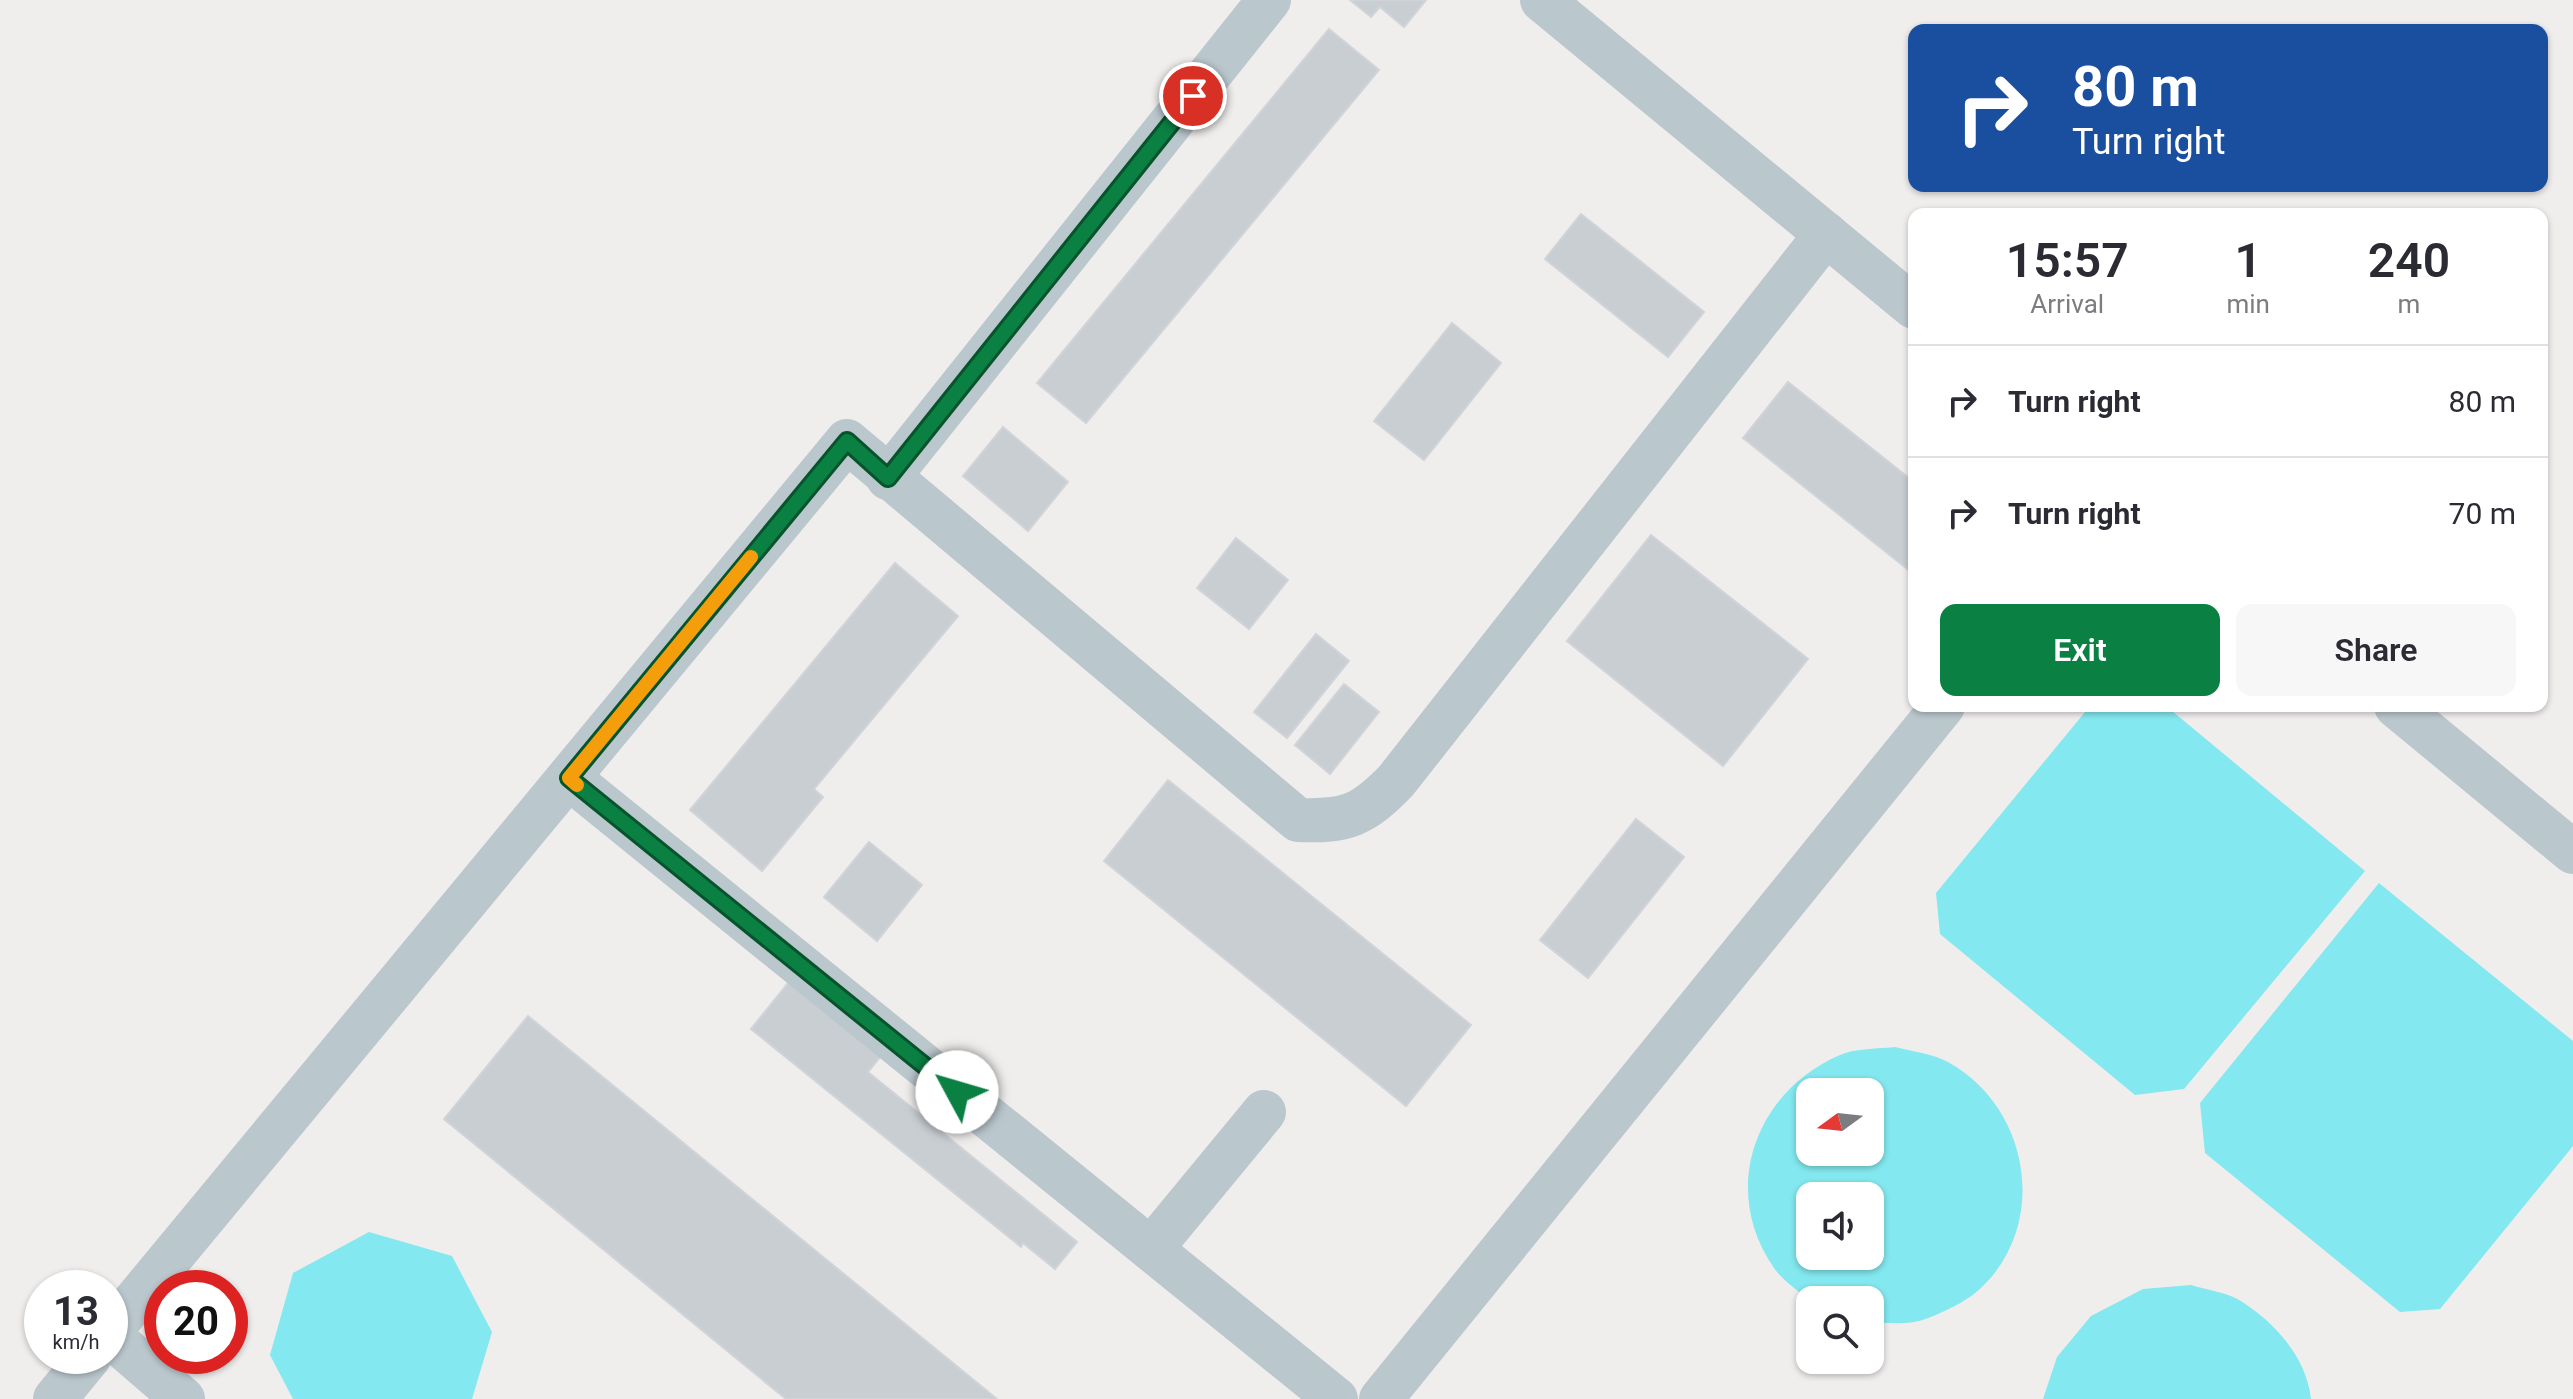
<!DOCTYPE html>
<html lang="en">
<head>
<meta charset="utf-8">
<style>
  :root { --surface:#fff; --page:#f7f7f7; --text:#2b2b33; --muted:#7c7c81; --line:#e1e1e2; --accent:#0b8043 }
  body { margin:0; font-family:Roboto,sans-serif; background:var(--page); color:var(--text); height:100vh; display:flex; flex-direction:column; font-size:30px; white-space:nowrap }
  * { box-sizing:border-box; margin:0 }
  p { font-size:26px; color:var(--muted) }
  .icon { flex:none; width:44px; height:44px; fill:none; stroke:currentColor; stroke-width:2; stroke-linecap:round; stroke-linejoin:round }
  .map { position:relative; flex:1; overflow:hidden }
  .sheet { position:absolute; left:1908px; top:208px; width:640px; height:504px; display:flex; flex-direction:column; background:var(--surface); border-radius:16px; box-shadow:0 2px 6px #0004 }
  .sheet>* { flex:none }
  .hud { position:absolute; left:1908px; top:24px; width:640px; height:168px; border-radius:16px; box-shadow:0 2px 6px #0004; background:#1a4fa0; color:#fff; overflow:hidden }
  .needle { width:52px; rotate:255deg }
  .tools { position:absolute; left:1796px; top:1078px; display:grid; gap:16px }
  .tools a { display:grid; place-items:center; width:88px; height:88px; border-radius:16px; background:var(--surface); box-shadow:0 2px 6px #0004; font-size:40px }
  .speed { position:absolute; left:24px; top:1270px; display:flex; gap:16px; font-size:40px; font-weight:700; text-align:center }
  .speed>* { display:grid; place-content:center; width:104px; height:104px; border-radius:50%; background:var(--surface); box-shadow:0 2px 6px #0004; line-height:1 }
  .speed small { font-size:20px; font-weight:400 }
  .speed .limit { border:12px solid #d22; background:#fff; color:#111 }
  .pin { position:absolute; display:grid; place-items:center; width:68px; height:68px; color:#fff; margin:-34px; border:4px solid #fff; border-radius:50%; box-shadow:0 2px 8px #0007 }
  .me { position:absolute; width:88px; margin:-44px; rotate:309deg; stroke-linejoin:round; filter:drop-shadow(0 0 6px #0008) }
  .turn { display:flex; align-items:center; gap:28px; height:168px; padding:0 32px; font-size:36px }
  .turn .icon { width:104px; height:104px; stroke-width:2.5 }
  .turn b { display:block; font-size:56px; line-height:68px }
  .eta { display:flex; justify-content:space-evenly; align-items:center; height:136px; text-align:center }
  .eta b { font-size:48px; font-weight:600; line-height:56px }
  .button { display:flex; gap:16px; margin-top:auto; padding:16px 32px }
  .button a { flex:1; height:92px; border-radius:16px; background:var(--accent); color:#fff; font-size:32px; font-weight:600; line-height:92px; text-align:center }
  .button a+a { background:var(--page); color:var(--text) }
  ul { padding:0; list-style:none }
  li { display:flex; align-items:center; gap:24px; height:112px; padding:0 32px; border-top:2px solid var(--line) }
  li div { flex:1 }
  li b { display:block; font-size:30px }
  li em { font-style:normal }
  .map>svg:first-child { display:block }
  .water { fill:#83e8ef; fill-rule:evenodd }
  .building { fill:#c9ced2; stroke:#d0d4d9; stroke-width:2 }
  .lines { fill:none; stroke-linecap:round; stroke-linejoin:round }
  .minor { stroke:#bac7cd; stroke-width:44 }
  .route-casing { stroke:#07532c; stroke-width:20 }
  .route { stroke:#0b8043; stroke-width:14 }
  .slow { stroke:#f59e0b; stroke-width:14 }
</style>
</head>
<body>
<div class="map">
<svg width="2573" height="1399" viewBox="0 0 2573 1399">
  <rect width="100%" height="100%" fill="#f0eded"/>
  <g class="water">
    <polygon points="2090,706 2166,706 2365,871 2184,1089 2135,1095 1940,934 1936,893"/>
    <polygon points="2379,883 2573,1041 2573,1146 2440,1309 2400,1312 2205,1153 2200,1103"/>
    <path d="M 1895,1047 C 1911,1051 1933,1054 1948,1062 C 2032,1108 2051,1231 1974,1294 C 1961,1304 1934,1317 1919,1321 C 1904,1325 1885,1322 1870,1323 L 1870,1300 L 1810,1302 C 1799,1291 1783,1281 1774,1268 C 1719,1189 1756,1091 1840,1055 C 1856,1048 1878,1049 1895,1047 ZM 1810,1092 L 1870,1092 L 1870,1152 L 1810,1152 ZM 1810,1196 L 1870,1196 L 1870,1256 L 1810,1256 Z"/>
    <polygon points="369,1232 452,1256 492,1332 472,1399 293,1399 270,1355 293,1273"/>
    <path d="M 2191,1285 C 2206,1290 2226,1292 2239,1300 C 2274,1321 2307,1358 2311,1399 L 2043,1399 L 2057,1357 L 2091,1316 L 2143,1289 Z"/>
  </g>
  <g class="building">
    <polygon points="1350,0 1426,0 1404,27 1380,7 1371,17"/>
    <polygon points="1329,29 1379,70 1086,423 1037,383"/>
    <polygon points="1581,214 1704,312 1668,357 1545,259"/>
    <polygon points="1452,323 1501,363 1424,460 1374,421"/>
    <polygon points="1788,382 1914,482 1911,572 1743,438"/>
    <polygon points="1003,427 1068,482 1028,531 963,476"/>
    <polygon points="1651,535 1808,659 1723,766 1567,641"/>
    <polygon points="1236,538 1288,580 1249,629 1197,588"/>
    <polygon points="895,563 958,616 814,789 823,797 762,871 690,810"/>
    <polygon points="1316,634 1349,661 1287,738 1254,712"/>
    <polygon points="1344,684 1379,712 1330,774 1295,745"/>
    <polygon points="1168,780 1471,1025 1406,1106 1104,861"/>
    <polygon points="1636,819 1684,857 1588,978 1540,940"/>
    <polygon points="869,842 922,885 877,941 824,897"/>
    <polygon points="793,977 885,1051 868,1072 1077,1242 1055,1269 1023,1243 1021,1247 751,1029"/>
    <polygon points="528,1016 997,1399 786,1399 444,1119"/>
  </g>
  <g class="lines">
    <g class="minor">
      <polyline points="1542,0 1914,307"/>
      <polyline points="888,478 1269,0"/>
      <polyline points="2396,706 2573,852"/>
      <polyline points="569,778 1336,1399"/>
      <polyline points="1151,1249 1264,1112"/>
      <path d="M 110,1331 L 847,441 L 1298,820 C 1347,822 1363,815 1396,781 L 1826,234"/>
      <polyline points="110,1336 183,1399"/>
      <polyline points="55,1399 90,1356"/>
      <polyline points="1381,1399 1943,706"/>
    </g>
  </g>
  <g class="lines">
    <g class="route-casing">
      <polyline id="route" points="957,1092 569,778 847,441 888,478 1193,96"/>
    </g>
    <use href="#route" class="route"/>
    <polyline class="slow" points="577,785 569,778 751,557"/>
  </g>
</svg>
<div class="tools">
<a><svg class="needle" viewBox="-14 -14 28 28"><path d="M0-13l5 13h-10z" fill="#e53935"/><path d="M0 13l5-13h-10z" fill="#7c7c81"/></svg></a>
<a><svg class="icon" aria-label="sound" viewBox="0 0 24 24"><path d="M4 9h4l5-4v14l-5-4H4zM17 9q2 3 0 6"/></svg></a>
<a><svg class="icon" aria-label="search" viewBox="0 0 24 24"><circle cx="10" cy="10" r="6"/><path d="M15 15l6 6"/></svg></a>
</div>
<div class="speed"><div>13<small>km/h</small></div><div class="limit">20</div></div>
<div class="pin" style="left:1193px;top:96px;background:#d93025"><svg class="icon" aria-label="arrive" viewBox="0 0 24 24"><path d="M6 21V4h12l-3 4 3 4H6"/></svg></div>
<svg class="me" style="left:957px;top:1092px" viewBox="-20 -20 40 40"><circle r="19" fill="#fff"/><path d="M0-13L10 11 0 6-10 11z" fill="#0b8043"/></svg>
<div class="hud">
<div class="turn"><svg class="icon" aria-label="right" viewBox="0 0 24 24"><path d="M7 20v-9h11M14 6l5 5-5 5"/></svg><div><b>80 m</b>Turn right</div></div>
</div>
<section class="sheet">
<div class="eta">
<div><b>15:57</b><p>Arrival</p></div>
<div><b>1</b><p>min</p></div>
<div><b>240</b><p>m</p></div>
</div>
<ul>
<li><svg class="icon" aria-label="right" viewBox="0 0 24 24"><path d="M7 20v-9h11M14 6l5 5-5 5"/></svg><div><b>Turn right</b></div><em>80 m</em></li>
<li><svg class="icon" aria-label="right" viewBox="0 0 24 24"><path d="M7 20v-9h11M14 6l5 5-5 5"/></svg><div><b>Turn right</b></div><em>70 m</em></li>
</ul>
<div class="button"><a>Exit</a><a>Share</a></div>
</section>
</div>
</body>
</html>
